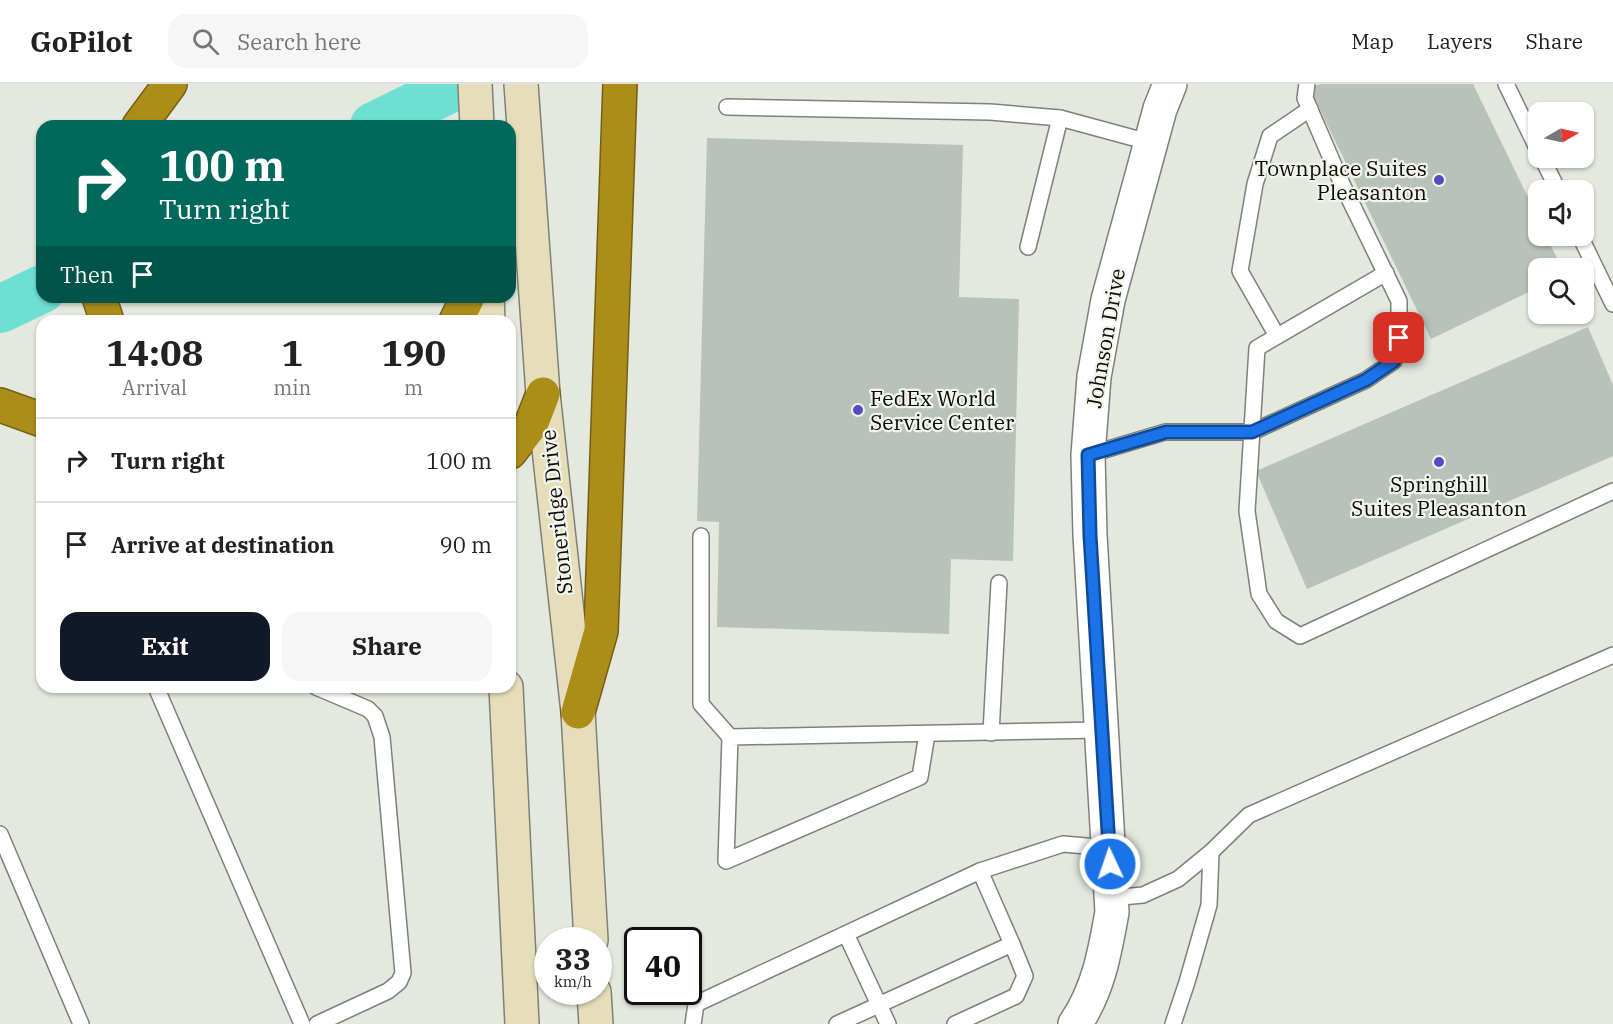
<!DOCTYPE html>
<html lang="en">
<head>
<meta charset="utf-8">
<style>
  :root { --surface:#fff; --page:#f6f6f6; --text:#222; --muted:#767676; --line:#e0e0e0; --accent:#111827 }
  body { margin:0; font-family:"IBM Plex Serif",serif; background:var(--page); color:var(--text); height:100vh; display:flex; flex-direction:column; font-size:22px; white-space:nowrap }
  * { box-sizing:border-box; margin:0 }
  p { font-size:20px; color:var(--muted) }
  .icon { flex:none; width:33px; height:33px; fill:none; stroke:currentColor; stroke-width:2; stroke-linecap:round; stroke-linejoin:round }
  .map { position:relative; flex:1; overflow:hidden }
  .side { position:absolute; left:36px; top:231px; width:480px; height:378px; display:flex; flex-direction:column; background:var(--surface); border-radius:18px; box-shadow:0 2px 4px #0004 }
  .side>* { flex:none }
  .top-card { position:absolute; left:36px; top:36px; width:480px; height:183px; border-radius:18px; box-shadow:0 2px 4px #0004; background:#00695c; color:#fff; overflow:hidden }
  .needle { width:39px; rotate:81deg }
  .buttons { position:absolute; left:1528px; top:18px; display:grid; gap:12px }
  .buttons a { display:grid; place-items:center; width:66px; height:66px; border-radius:12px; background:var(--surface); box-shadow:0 2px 4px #0004; font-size:30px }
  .speed { position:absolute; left:534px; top:843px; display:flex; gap:12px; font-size:30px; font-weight:700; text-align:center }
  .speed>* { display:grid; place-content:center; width:78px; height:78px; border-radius:50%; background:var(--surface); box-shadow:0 2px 4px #0004; line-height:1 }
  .speed small { font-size:15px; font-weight:400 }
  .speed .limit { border:3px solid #111; border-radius:9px; background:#fff; color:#111 }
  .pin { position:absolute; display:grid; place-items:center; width:51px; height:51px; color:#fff; margin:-26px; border-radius:12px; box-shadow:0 3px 9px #0006 }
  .me { position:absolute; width:66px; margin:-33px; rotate:357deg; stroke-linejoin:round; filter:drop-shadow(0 0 4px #0008) }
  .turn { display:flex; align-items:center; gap:21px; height:126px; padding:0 24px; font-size:27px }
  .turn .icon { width:78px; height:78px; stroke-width:2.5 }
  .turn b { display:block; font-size:42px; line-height:51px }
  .then { display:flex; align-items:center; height:57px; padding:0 24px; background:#0003; gap:12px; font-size:22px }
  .eta { display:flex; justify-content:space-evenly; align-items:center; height:102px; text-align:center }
  .eta b { font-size:36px; font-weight:700; line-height:42px }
  .button { display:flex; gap:12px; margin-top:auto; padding:12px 24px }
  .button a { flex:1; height:69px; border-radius:18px; background:var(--accent); color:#fff; font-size:24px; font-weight:700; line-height:69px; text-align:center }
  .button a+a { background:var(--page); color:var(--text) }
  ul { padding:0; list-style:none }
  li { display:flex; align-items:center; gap:18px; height:84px; padding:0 24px; border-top:2px solid var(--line) }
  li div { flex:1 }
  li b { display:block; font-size:22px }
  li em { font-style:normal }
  header { display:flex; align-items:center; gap:36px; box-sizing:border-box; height:84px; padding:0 30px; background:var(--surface); border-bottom:2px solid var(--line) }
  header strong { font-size:28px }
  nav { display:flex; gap:33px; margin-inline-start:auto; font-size:21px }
  .search { width:420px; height:54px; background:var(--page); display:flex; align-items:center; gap:15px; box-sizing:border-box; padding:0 21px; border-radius:18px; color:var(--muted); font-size:22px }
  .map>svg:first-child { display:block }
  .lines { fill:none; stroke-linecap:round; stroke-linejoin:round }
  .river { stroke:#6ee0d3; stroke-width:48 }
  .building { fill:#b8c1ba }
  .service-casing { stroke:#7e8179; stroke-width:18 }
  .tertiary-casing { stroke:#7e8179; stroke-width:36 }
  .secondary-casing { stroke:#7e8179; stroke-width:36 }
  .motorway-casing { stroke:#746013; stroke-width:36 }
  .service { stroke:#fff; stroke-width:15 }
  .tertiary { stroke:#fff; stroke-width:33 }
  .secondary { stroke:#e6ddba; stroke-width:33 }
  .motorway { stroke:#ad8d19; stroke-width:33 }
  .route-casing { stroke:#114b97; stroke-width:15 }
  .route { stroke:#1a73e8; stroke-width:10 }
  .poi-dot { fill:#524dc4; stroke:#f1f5eb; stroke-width:2 }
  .labels { text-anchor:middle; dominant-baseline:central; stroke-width:4.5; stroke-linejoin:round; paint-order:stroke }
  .poi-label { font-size:21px; fill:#0b0c09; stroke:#f1f5eb; text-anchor:end }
  .street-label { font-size:21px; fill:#0b0c09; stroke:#f1f5eb }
</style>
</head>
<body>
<header>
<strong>GoPilot</strong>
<div class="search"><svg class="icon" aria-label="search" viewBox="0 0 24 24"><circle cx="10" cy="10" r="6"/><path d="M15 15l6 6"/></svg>Search here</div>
<nav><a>Map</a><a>Layers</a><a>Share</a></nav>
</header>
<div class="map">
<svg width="1613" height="940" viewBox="0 0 1613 940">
  <rect width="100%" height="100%" fill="#e4e8de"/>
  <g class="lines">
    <g class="river">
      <polyline points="374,42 460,0"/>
      <polyline points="0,225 42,205"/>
    </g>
  </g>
  <g class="building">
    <polygon points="1320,0 1473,0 1539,136 1539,152 1546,152 1562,184 1539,184 1539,203 1431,255 1310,5"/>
    <polygon points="707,54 963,61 959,213 1019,215 1013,477 951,475 949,550 717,543 719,438 697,437"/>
    <polygon points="1588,243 1613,301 1613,372 1307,505 1256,387"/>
  </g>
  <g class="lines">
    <g class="service-casing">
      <g id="service">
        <polyline points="1506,0 1539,68"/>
        <polyline points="727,23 990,28 1060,34"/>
        <polyline points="1542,74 1558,106"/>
        <polyline points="1580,152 1613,220"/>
        <polyline points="1028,163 1060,34 1152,59"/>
        <polyline points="1386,189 1257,264 1247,427 1259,510 1276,537 1300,552 1613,407"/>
        <polyline points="1277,252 1240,187 1255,100 1270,52 1310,25"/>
        <polyline points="1088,371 1165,348 1252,348 1366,296 1394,277 1399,254 1399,217 1342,100 1305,14 1307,0"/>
        <polyline points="701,452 701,620 730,653"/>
        <polyline points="156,603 302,940"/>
        <polyline points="316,603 368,625 375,632 382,653 403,889 399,898 388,907 317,940"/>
        <polyline points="991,649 999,499"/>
        <polyline points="927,650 920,693 726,777 730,653 1102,646"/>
        <polyline points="0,750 81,940"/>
        <polyline points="1111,814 1143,811 1178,795 1211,768"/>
        <polyline points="846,850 888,940"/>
        <polyline points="693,940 696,920 980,787 1063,760 1109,764"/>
        <polyline points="837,940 1012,860 980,787"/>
        <polyline points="955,940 1016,912 1025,892 1012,860"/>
        <polyline points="1173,940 1187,898 1209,821 1211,768 1249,731 1613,571"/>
      </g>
    </g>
    <g class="tertiary-casing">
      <path id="tertiary" d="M 1075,940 C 1098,907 1105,868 1112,828 L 1090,451 L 1088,371 L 1094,293 L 1108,216 L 1160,25 L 1170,0"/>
    </g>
    <g class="secondary-casing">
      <g id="secondary">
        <polyline points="475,0 477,42"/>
        <polyline points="521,0 543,310 578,628 591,856"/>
        <polyline points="487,213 488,237"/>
        <polyline points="506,603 522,940"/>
        <polyline points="594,908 596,940"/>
      </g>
    </g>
    <g class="motorway-casing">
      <g id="motorway">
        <polyline points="139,42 170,0"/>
        <polyline points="99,213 107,237"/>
        <polyline points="456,237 468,213"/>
        <polyline points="0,321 42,336"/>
        <polyline points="510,368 531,341 543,310"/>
        <polyline points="578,628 601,547 620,0"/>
      </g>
    </g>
    <use href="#service" class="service"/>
    <use href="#tertiary" class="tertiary"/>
    <use href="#secondary" class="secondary"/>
    <use href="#motorway" class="motorway"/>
  </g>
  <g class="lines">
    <g class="route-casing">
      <polyline id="route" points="1110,780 1090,451 1088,371 1166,348 1252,348 1366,296 1394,277 1399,254"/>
    </g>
    <use href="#route" class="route"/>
  </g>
  <g class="poi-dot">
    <circle cx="1439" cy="96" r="6"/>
    <circle cx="858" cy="326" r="6"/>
    <circle cx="1439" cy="378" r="6"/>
  </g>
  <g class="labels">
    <g class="poi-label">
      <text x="1427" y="84">Townplace Suites<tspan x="1427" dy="24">Pleasanton</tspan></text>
      <text x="870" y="314" text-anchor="start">FedEx World<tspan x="870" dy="24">Service Center</tspan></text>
      <text x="1439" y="400" text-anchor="middle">Springhill<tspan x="1439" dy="24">Suites Pleasanton</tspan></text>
    </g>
    <g class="street-label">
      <text transform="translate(1105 254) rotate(-80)">Johnson Drive</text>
      <text transform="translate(556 428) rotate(-96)">Stoneridge Drive</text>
    </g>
  </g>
</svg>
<div class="buttons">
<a><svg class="needle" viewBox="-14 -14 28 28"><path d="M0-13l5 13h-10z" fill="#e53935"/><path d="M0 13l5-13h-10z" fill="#767676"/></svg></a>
<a><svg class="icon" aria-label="sound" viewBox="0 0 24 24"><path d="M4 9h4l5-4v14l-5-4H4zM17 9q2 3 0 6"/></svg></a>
<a><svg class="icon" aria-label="search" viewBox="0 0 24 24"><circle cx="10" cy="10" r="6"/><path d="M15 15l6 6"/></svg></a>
</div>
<div class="speed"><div>33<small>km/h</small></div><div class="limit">40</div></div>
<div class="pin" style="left:1399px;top:254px;background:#d93025"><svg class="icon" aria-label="arrive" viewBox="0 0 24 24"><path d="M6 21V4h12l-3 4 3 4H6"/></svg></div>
<svg class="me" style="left:1110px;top:780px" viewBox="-20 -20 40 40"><circle r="17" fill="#1a73e8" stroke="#fff" stroke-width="3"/><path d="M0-11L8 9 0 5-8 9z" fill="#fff"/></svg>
<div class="top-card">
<div class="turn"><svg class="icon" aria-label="right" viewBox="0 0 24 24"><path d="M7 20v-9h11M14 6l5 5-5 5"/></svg><div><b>100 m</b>Turn right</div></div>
<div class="then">Then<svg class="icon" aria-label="arrive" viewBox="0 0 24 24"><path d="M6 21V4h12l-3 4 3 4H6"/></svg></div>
</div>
<section class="side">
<div class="eta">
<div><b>14:08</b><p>Arrival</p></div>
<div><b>1</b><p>min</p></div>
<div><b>190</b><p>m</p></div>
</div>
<ul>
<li><svg class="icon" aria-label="right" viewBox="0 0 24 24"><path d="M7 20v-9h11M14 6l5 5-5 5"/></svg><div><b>Turn right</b></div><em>100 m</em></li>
<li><svg class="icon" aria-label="arrive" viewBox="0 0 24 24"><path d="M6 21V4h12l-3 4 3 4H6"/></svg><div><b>Arrive at destination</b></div><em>90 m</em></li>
</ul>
<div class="button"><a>Exit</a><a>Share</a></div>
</section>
</div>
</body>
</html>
